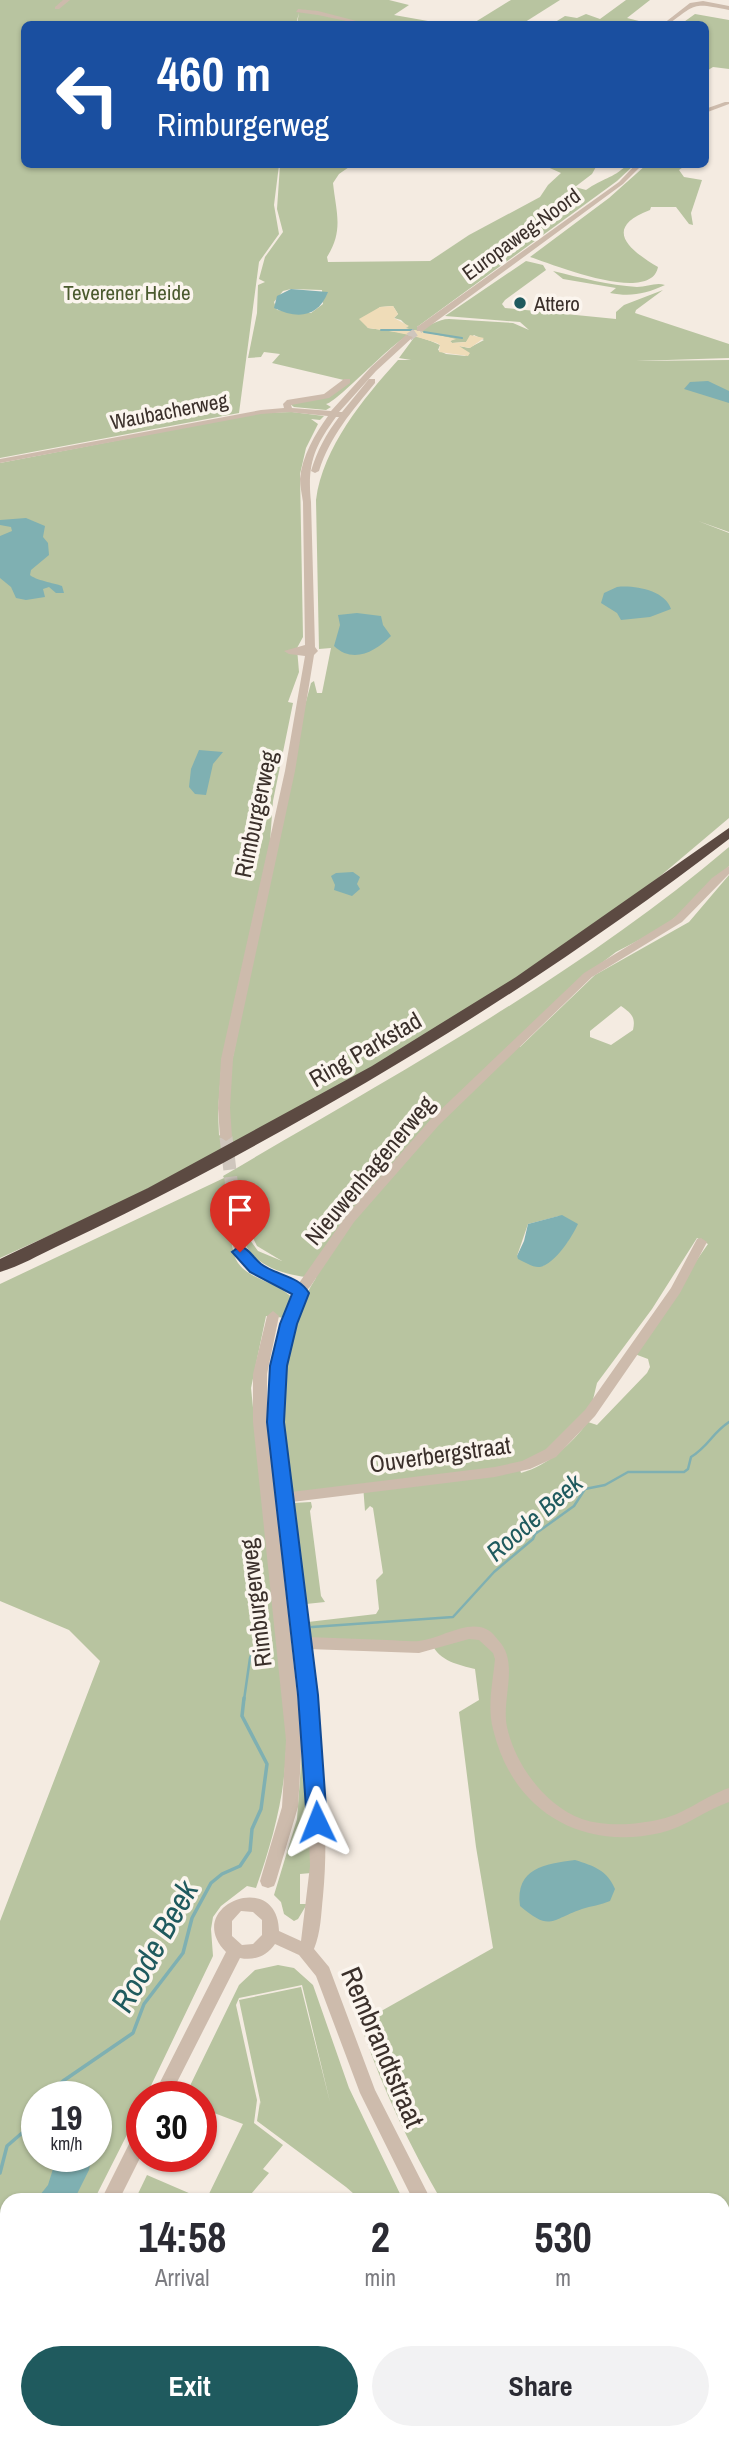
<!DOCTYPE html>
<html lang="en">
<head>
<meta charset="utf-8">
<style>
  :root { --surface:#fff; --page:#f2f2f3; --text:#2b2b33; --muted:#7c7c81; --accent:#1f5a5e }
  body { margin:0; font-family:"Archivo Narrow",sans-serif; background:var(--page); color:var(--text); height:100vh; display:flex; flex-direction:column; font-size:26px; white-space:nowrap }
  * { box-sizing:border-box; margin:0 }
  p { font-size:23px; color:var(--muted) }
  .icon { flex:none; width:38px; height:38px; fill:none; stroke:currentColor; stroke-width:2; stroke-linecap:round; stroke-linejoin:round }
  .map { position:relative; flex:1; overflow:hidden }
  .details { position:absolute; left:0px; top:2193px; width:730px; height:247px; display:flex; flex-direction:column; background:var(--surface); border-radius:21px 21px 0 0; box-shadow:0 2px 5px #0004 }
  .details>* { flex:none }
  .guide { position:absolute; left:21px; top:21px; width:688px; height:147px; border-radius:10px; box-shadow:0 2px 5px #0004; background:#1a4fa0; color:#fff; overflow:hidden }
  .speed { position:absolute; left:21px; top:2081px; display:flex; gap:14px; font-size:35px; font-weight:700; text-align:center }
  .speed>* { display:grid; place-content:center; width:91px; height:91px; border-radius:50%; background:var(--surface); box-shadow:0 2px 5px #0004; line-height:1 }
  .speed small { font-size:18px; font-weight:400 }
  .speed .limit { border:10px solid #d22; background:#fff; color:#111 }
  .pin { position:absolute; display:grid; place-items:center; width:60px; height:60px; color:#fff; margin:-72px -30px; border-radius:50% 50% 50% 0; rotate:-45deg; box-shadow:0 0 7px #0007 }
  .pin .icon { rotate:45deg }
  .me { position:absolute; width:77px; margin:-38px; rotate:358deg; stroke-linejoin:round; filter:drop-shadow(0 0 5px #0008) }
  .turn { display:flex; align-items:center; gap:24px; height:147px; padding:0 21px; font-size:32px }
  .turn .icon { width:91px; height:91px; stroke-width:2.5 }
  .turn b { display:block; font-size:49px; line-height:60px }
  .eta { display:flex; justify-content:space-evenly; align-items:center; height:119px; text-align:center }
  .eta b { font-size:42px; font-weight:700; line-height:49px }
  .action { display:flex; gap:14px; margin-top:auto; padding:14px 21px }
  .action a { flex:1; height:80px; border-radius:42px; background:var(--accent); color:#fff; font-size:28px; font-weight:700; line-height:80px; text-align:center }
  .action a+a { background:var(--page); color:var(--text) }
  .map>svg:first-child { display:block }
  .green { fill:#b8c4a0; fill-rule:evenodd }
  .sand { fill:#efdcb8 }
  .water { fill:#7fb0b2 }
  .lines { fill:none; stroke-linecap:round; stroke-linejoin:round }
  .stream-far2 { stroke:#7fb0b2; stroke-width:2 }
  .stream-far1 { stroke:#7fb0b2; stroke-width:2.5 }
  .stream { stroke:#7fb0b2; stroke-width:3.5 }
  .minor-tunnel-far1 { stroke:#cfc6bd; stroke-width:8; stroke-dasharray:8 4.5; stroke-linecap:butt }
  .minor-tunnel { stroke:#cfc6bd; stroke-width:13; stroke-dasharray:13 7; stroke-linecap:butt }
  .minor { fill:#cdbbac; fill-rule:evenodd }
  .major { fill:#7d675c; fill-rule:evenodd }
  .highway { fill:#5c4a42; fill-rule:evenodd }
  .route { fill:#1a73e8; stroke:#114b97; stroke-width:2 }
  .poi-dot { fill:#1f5a5e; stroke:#fbf5ee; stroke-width:2.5 }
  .labels { text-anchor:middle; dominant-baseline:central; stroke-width:7; stroke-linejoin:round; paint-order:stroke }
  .far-street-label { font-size:21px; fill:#3b302b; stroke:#fbf5ee }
  .far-park-label { font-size:21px; fill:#4a5a2e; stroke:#fbf5ee }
  .far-poi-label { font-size:21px; fill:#3b302b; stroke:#fbf5ee; text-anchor:start }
  .street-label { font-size:24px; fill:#3b302b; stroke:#fbf5ee }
  .water-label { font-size:26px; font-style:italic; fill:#1f5a5e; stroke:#fbf5ee }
  .near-street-label { font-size:28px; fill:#3b302b; stroke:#fbf5ee }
  .near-water-label { font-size:32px; font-style:italic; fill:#1f5a5e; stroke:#fbf5ee }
</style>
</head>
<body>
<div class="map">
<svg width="729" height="2439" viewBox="0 0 729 2439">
  <rect width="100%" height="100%" fill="#f4ebe1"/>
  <g class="green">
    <polygon points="0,0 389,0 409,5 394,15 445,24 297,24 299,13 296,24 24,24 24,164 279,165 274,205 279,234 259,262 239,413 0,458"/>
    <polygon points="511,0 560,0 522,24 472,24"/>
    <polygon points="626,0 650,0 627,18 639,21 633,24 552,24 565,16 577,18 586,14 600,19"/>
    <polygon points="695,14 729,20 729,69 713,67 705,72 705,45 709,42 705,41 705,24 681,24"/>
    <path d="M 280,165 L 352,165 L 339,174 L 333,183 C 336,212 344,230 327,257 L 328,262 L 430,261 L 469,235 L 540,197 L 548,185 L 561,173 L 543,165 L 597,165 L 592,174 L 575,187 L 586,190 C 603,178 612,179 627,165 L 634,165 L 617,181 L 417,327 C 430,328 437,319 449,319 L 513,323 L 529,330 L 520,322 L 445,316 L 526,261 L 543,265 L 546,270 L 505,300 L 502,304 L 505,308 L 616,319 L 616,312 L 624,305 L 663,290 L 636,310 L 635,313 L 729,344 L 729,358 L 636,361 L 729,360 L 729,532 L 698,521 L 729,533 L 729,818 L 607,921 L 344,1087 L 116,1205 L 0,1258 L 0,463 L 260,413 L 292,412 L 324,416 L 320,420 L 311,419 L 318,424 L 306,448 L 300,474 L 303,637 L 297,648 L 299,672 L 288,702 L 293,703 L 273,801 L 270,842 L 221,1071 L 218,1111 L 219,1135 L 224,1138 L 229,1076 L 304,709 L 311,683 L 314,681 L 317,693 L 322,693 L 331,648 L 319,649 L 316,500 C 323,447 363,399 398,360 L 411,360 L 399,358 L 413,339 L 404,338 C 386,349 336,403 326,404 L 331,407 L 326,410 L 294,407 L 290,404 L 318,399 L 348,381 L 272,363 L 280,354 L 264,352 L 261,357 L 248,358 L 257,313 L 258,285 L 265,282 L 259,279 L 265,257 L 283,232 L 277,209 ZM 291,289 L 322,290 L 323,304 L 311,313 L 277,310 L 274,302 L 283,291 ZM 393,306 L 398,314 L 394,318 L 401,320 L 408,327 L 404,328 L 454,339 L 450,341 L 452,343 L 466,342 L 474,335 L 484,340 L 469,348 L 459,346 L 466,356 L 446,354 L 438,350 L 440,345 C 417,334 393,331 368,328 L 365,322 L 380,307 Z"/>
    <path d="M 646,165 L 686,165 L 679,170 L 684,177 L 702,180 L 691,213 L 693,225 L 689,224 L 676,207 L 651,207 L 650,210 C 602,228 629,250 658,267 C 651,305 552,264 530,257 L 609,198 Z"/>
    <path d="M 553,271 C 581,278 609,285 637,287 C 647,287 656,282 665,285 C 645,294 631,297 610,293 L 616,288 L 563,279 Z"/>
    <path d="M 729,847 L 729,866 L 703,895 L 662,928 L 616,952 L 582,978 L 516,1047 L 520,1047 L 595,975 L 689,922 L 729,875 L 729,2436 L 635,2439 L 629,2433 L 723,2432 L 723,2200 L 441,2200 C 408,2143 381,2085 360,2023 L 493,1948 L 476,1847 L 459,1712 L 479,1700 L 475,1669 C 459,1665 439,1661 432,1644 L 310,1640 L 308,1622 L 376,1614 L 379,1609 L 376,1580 L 383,1573 L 373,1508 L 370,1506 L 365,1511 L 363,1485 L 289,1494 C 283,1418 272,1346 316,1278 C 287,1276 247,1266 242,1233 L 245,1233 L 258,1251 L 282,1261 L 257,1246 L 249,1230 L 242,1230 L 236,1207 L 237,1188 L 228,1190 L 225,1199 C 237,1217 226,1244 238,1263 C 251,1281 279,1282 293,1299 L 287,1318 L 266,1316 L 251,1388 L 286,1730 C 288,1785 274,1837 256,1888 L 247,1886 L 221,1906 L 213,1917 L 211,1929 L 213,1956 L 146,2096 L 142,2096 L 142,2105 L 94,2200 L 7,2200 L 7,2362 L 0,2377 L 0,1921 L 100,1661 L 69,1630 L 0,1601 L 0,1284 L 224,1178 L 223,1176 C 396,1074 576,977 729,847 ZM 621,1006 C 631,1013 636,1017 633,1030 L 611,1045 L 590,1037 L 590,1031 ZM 559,1216 L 568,1241 L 543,1266 L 519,1259 L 517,1256 L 528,1224 ZM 697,1238 L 708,1244 L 632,1353 L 648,1359 L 650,1367 L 647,1373 L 597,1425 L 588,1422 C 571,1444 549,1465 521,1473 L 519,1466 L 539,1457 L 591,1408 L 597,1383 L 652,1309 ZM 37,2096 L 96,2096 L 96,2156 L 37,2156 Z"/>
    <polygon points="311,1502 312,1507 310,1511 321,1596 325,1602 306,1604 293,1503"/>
    <polygon points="302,1751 308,1759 311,1873 300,1874 300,1904 307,1904 298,1919 294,1921 284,1914 281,1902 274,1895 297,1819"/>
    <polygon points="278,1965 294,1968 313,1985 349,2088 403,2200 355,2200 352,2197 354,2194 346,2187 257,2121 260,2102 261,2105 239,2000 301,1987 330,2102 302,1985 239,1998 236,2005 257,2100 254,2123 283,2145 263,2169 269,2173 246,2200 206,2200 243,2124 201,2108 201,2096 185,2096 239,1985 255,1970"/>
    <polygon points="147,2175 205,2200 135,2200"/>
    <polygon points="577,2433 582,2439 446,2439 437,2433"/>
  </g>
  <path class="sand" d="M 393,306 L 398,314 L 394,318 L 409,326 L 405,328 L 456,339 L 450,341 L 452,343 L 466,342 L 470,335 L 484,338 L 470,348 L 459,346 L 470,353 L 468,356 L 439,352 L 440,345 L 437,343 C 413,335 393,331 368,328 L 359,319 L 380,307 Z"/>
  <g class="water">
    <path d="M 291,289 L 328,292 C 318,318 297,319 274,308 L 277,296 Z"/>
    <polygon points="708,381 729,391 729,403 684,389 690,382"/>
    <path d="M 26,518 L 45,526 L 43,537 L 48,543 L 49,555 L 31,570 L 30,575 C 35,580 54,583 62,586 L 64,593 L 56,593 L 49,587 L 43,589 L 45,597 L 26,600 L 16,598 L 11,587 L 0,578 L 0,536 L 12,531 L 11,527 L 0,525 L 0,520 Z"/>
    <path d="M 617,587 C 634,585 665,590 671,609 L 650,617 L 621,620 L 617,613 L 601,603 L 604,593 Z"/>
    <path d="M 357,613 L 381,616 L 383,625 L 391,636 C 375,652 353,664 334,646 L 340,625 L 338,615 Z"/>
    <polygon points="199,750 223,752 213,764 206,795 195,794 189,787 191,769"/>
    <polygon points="353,872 360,877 357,884 360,889 352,896 334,890 335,885 331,876 336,873"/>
    <path d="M 562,1215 L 578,1224 C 572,1237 555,1264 540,1267 C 533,1268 525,1262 518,1259 L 517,1256 L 524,1241 L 528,1224 Z"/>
    <path d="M 575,1860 C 594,1866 607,1870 615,1889 L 610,1901 C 601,1905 591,1906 582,1909 C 550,1920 551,1932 520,1906 C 515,1868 545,1864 575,1860 Z"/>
    <polygon points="57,2156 92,2156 89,2170 74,2200 36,2200 48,2185"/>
    <polygon points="7,2246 7,2325 0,2339 0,2256"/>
  </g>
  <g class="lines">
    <g class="stream-far2">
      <polyline points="381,330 413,330"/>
      <polyline points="424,332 462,338"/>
    </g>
    <g class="stream-far1">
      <path d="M 312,1627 L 453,1617 L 494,1572 L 533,1539 L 535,1534 L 574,1506 L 585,1489 L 605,1485 L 628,1472 L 684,1472 L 688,1469 L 691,1457 C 710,1445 711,1434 729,1422"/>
      <polyline points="244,1700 250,1658 261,1632"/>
    </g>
    <g class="stream">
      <polyline points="46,2096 63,2081 133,2033 144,2004 183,1953 192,1918 211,1883 222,1874 240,1866 250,1851 252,1829 261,1809 267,1764 242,1716 244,1698"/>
      <polyline points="0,2173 7,2146 37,2120"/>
    </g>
    <polyline class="minor-tunnel-far1" points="409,337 420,329"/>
    <polyline class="minor-tunnel" points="226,1137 232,1188"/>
    <g class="minor">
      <polygon points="63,0 70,0 59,9 55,9 55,7"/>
      <path d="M 703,1 L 729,6 L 729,10 C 693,3 697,3 669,24 L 663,24 L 690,3 Z"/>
      <polygon points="298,9 318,11 368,24 360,24 318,15 296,12"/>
      <polygon points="725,102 729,102 729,104 705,113 705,109"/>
      <polygon points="636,164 643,164 623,184 423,331 417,331 417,327 619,182"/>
      <path d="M 406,335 L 413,337 L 376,371 L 339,412 L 342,412 L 369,379 L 375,379 L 375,383 C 352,411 330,436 319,471 L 315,473 L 311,471 C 317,451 326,434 339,417 L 336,417 C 314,447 307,464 311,502 L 315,647 L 318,651 L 314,655 L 295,771 L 233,1059 L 230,1108 L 232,1137 L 226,1141 L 220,1137 L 218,1108 L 221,1059 L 285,771 L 305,656 L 289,654 L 284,651 L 305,645 L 303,502 C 302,495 300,486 300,479 C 302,456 315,434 328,416 L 289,412 L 261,414 L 0,463 L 0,459 L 261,410 L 284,408 L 283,404 L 287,400 L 324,394 L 344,379 L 350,379 L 350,383 L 329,398 L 291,405 L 292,408 L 331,411 L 371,367 Z"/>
      <path d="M 729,866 L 729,874 L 682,922 L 592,977 L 439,1125 L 354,1222 L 310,1287 L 306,1291 L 306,1296 L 288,1349 L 282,1407 L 291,1492 L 495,1467 L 522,1461 L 546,1449 L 585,1410 L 671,1288 L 697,1239 L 701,1238 L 707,1242 L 680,1293 L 595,1416 L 556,1457 L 530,1469 L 495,1477 L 292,1502 L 307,1637 C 334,1638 360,1639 387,1640 C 397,1640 409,1642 419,1641 C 440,1639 466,1620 486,1629 C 491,1631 495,1636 498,1640 C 520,1662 501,1699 507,1727 C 515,1764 545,1806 582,1819 C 605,1827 637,1825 661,1819 C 685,1814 705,1796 729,1788 L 729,1802 C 705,1810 686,1827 660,1833 C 580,1851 512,1810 493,1729 C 487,1706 493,1682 495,1659 L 493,1653 L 479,1640 L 469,1639 L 419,1653 L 308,1649 C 317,1731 331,1814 323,1896 C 321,1914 321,1932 314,1949 L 329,1967 L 375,2090 L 431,2200 L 413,2200 L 360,2093 L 316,1976 L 299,1955 L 275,1944 C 267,1956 254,1961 240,1958 L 170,2096 L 153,2096 L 226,1952 C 181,1906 278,1867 279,1931 L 301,1941 L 310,1866 L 307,1778 L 268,1407 L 276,1349 L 294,1296 L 293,1292 C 281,1284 266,1280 254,1273 C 225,1255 228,1217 226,1188 L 232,1184 L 238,1188 C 240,1215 237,1252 264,1267 C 275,1274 288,1277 299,1283 L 346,1216 L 431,1119 L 584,973 L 674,918 L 712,878 ZM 253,1912 L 262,1920 L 262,1935 L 253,1944 L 242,1945 L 232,1936 L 232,1921 L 241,1911 Z"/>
      <polygon points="273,1311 279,1316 267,1374 267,1422 302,1740 298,1807 276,1881 274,1886 268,1888 262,1886 260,1881 282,1807 286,1740 253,1422 253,1374 267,1316"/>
      <polygon points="142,2128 142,2154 119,2200 101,2200 136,2130"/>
      <polygon points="591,2432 613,2432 615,2439 594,2439"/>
    </g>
    <polygon class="major" points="0,2414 7,2416 7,2432 32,2432 35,2439 0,2438"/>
    <path class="highway" d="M 729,828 L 729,839 C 560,969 380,1080 191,1180 C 147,1203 103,1225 58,1246 C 39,1255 20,1266 0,1272 L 0,1259 L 148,1188 L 372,1066 L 516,977 Z"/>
  </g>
  <path class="route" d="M 240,1246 C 250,1249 253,1258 261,1264 C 277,1276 298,1275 309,1293 L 297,1324 L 287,1366 L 284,1422 L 318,1695 L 327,1822 L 324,1828 L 317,1831 L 310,1828 L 307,1822 L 298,1695 L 267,1422 L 270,1366 L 280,1324 L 292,1294 L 250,1272 L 232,1252 Z"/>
  <circle class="poi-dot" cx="520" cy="303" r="7"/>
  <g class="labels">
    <g class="far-street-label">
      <text transform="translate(521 234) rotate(-36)">Europaweg-Noord</text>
      <text transform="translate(169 411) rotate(-11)">Waubacherweg</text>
    </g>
    <g class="far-park-label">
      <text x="127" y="292">Teverener Heide</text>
    </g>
    <g class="far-poi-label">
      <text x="534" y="303">Attero</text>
    </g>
    <g class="street-label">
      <text transform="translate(255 814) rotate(-78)">Rimburgerweg</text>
      <text transform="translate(365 1049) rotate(-30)">Ring Parkstad</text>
      <text transform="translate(369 1170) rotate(-50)">Nieuwenhagenerweg</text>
      <text transform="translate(440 1454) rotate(-8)">Ouverbergstraat</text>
      <text transform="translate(255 1603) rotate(-97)">Rimburgerweg</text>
    </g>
    <g class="water-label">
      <text transform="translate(534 1517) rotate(-41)">Roode Beek</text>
    </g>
    <g class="near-street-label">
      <text transform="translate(383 2047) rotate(67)">Rembrandtstraat</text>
    </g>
    <g class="near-water-label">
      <text transform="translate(154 1946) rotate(-61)">Roode Beek</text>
    </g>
  </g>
</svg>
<div class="speed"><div>19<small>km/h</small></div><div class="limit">30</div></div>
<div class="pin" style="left:240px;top:1252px;background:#d93025"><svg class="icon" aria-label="arrive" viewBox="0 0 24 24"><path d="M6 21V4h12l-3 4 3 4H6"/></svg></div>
<svg class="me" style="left:317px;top:1822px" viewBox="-20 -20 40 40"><path d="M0-17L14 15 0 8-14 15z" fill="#1a73e8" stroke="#fff" stroke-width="4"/></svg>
<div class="guide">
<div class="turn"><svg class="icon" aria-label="left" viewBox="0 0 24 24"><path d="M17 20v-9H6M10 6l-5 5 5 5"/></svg><div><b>460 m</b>Rimburgerweg</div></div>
</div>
<section class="details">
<div class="eta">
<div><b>14:58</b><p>Arrival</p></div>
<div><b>2</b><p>min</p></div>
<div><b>530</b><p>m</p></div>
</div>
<div class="action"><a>Exit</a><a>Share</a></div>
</section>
</div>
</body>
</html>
